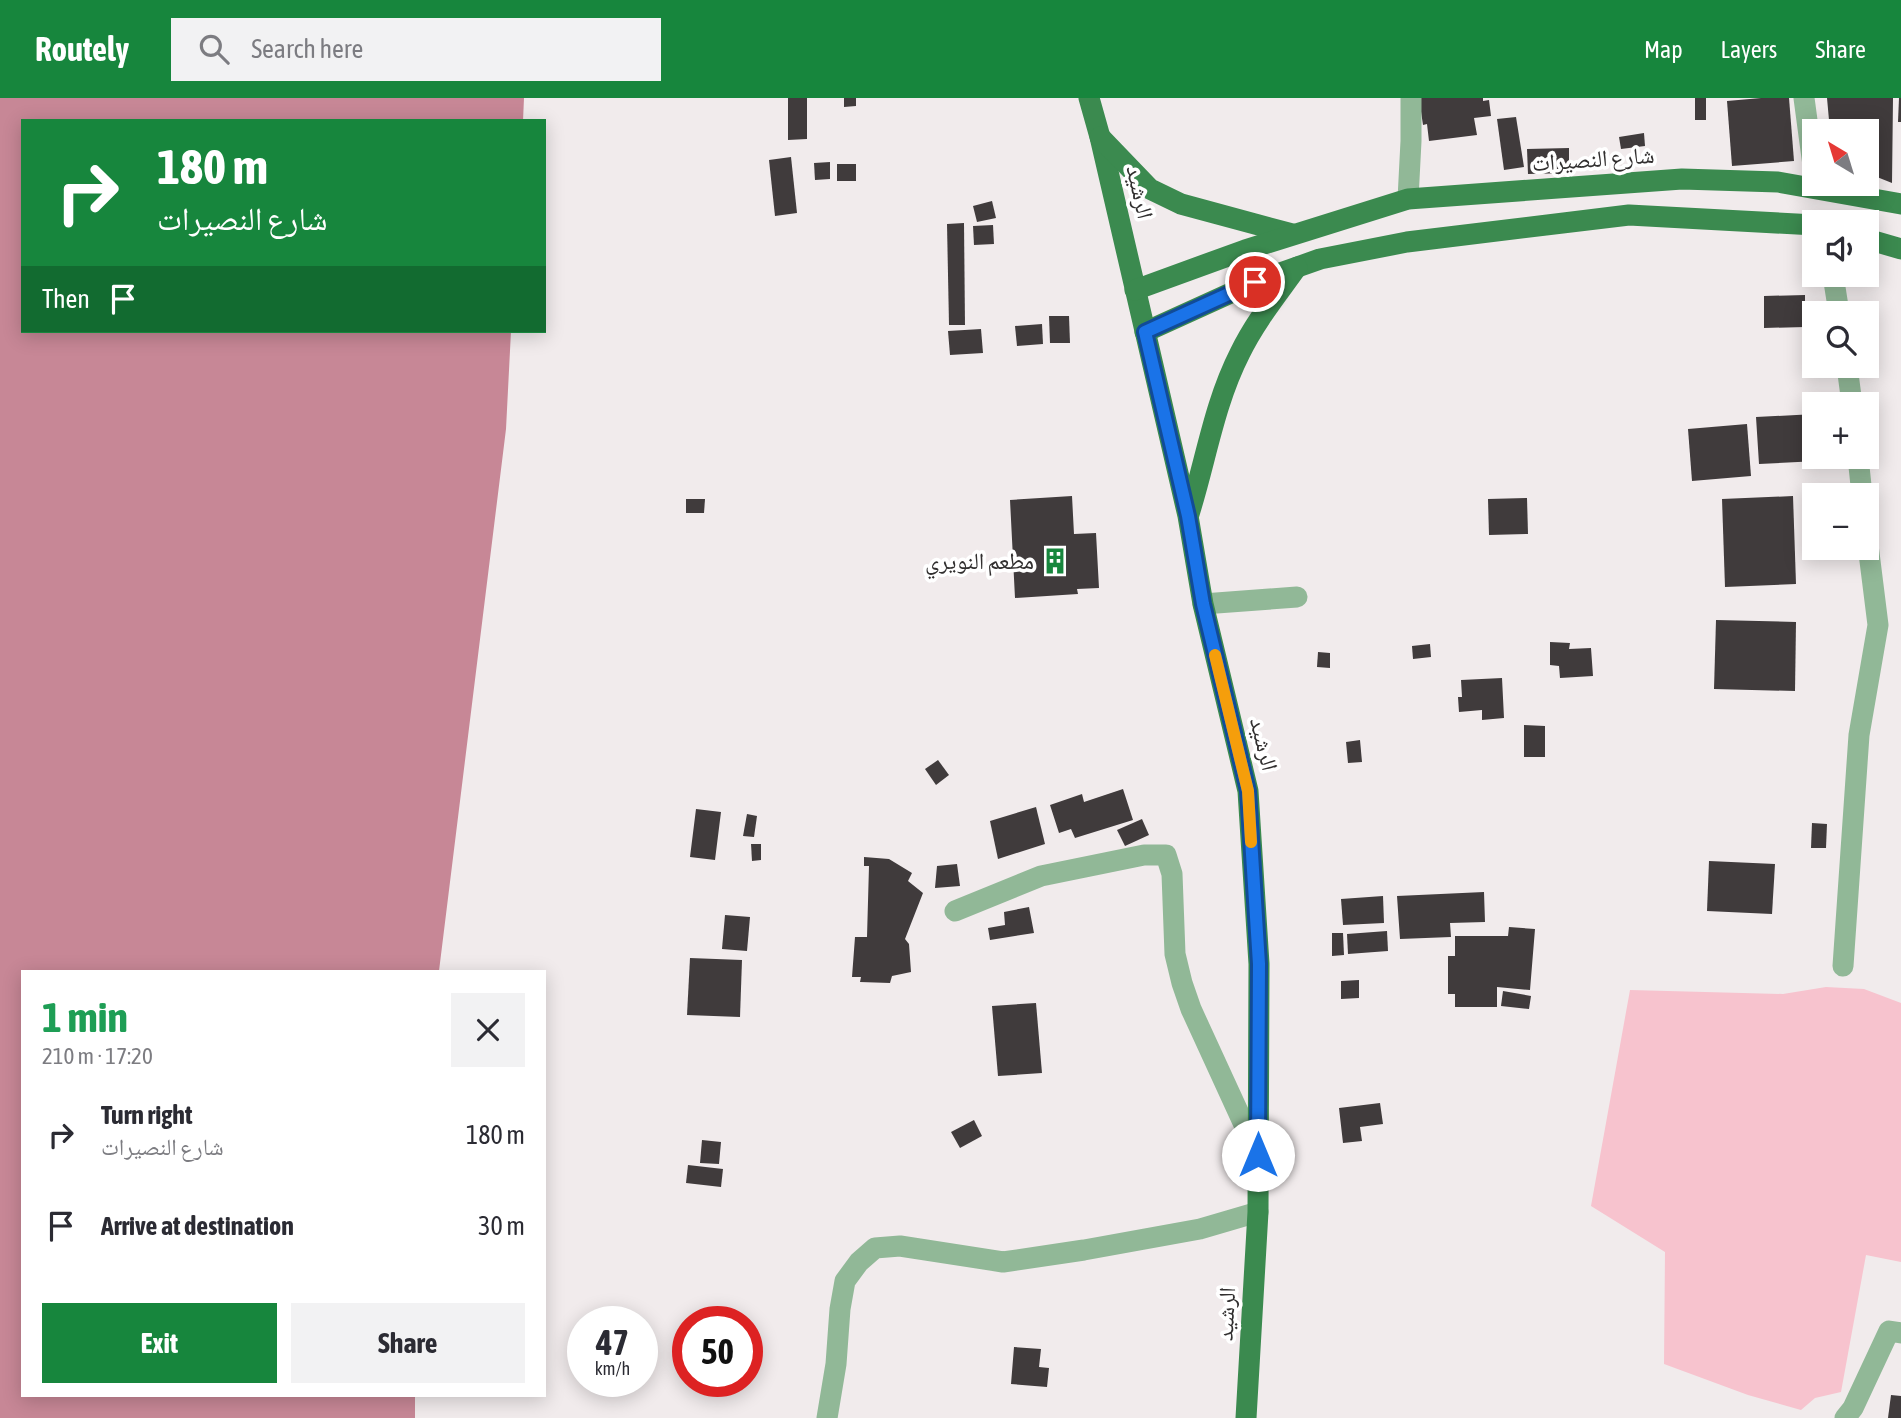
<!DOCTYPE html>
<html lang="en">
<head>
<meta charset="utf-8">
<style>
  :root { --surface:#fff; --page:#f2f2f3; --text:#2b2b33; --muted:#7c7c81; --accent:#17863d }
  body { margin:0; font-family:"Asap Condensed","Noto Naskh Arabic",sans-serif; background:var(--page); color:var(--text); height:100vh; display:flex; flex-direction:column; font-size:26px; white-space:nowrap }
  * { box-sizing:border-box; margin:0 }
  p { font-size:23px; color:var(--muted) }
  .icon { flex:none; width:38px; height:38px; fill:none; stroke:currentColor; stroke-width:2; stroke-linecap:round; stroke-linejoin:round }
  .map { position:relative; flex:1; overflow:hidden }
  .sheet { position:absolute; left:21px; top:872px; width:525px; height:427px; display:flex; flex-direction:column; background:var(--surface); border-radius:0px; box-shadow:0 4px 18px #0003 }
  .sheet>* { flex:none }
  .hud { position:absolute; left:21px; top:21px; width:525px; height:214px; border-radius:0px; box-shadow:0 4px 18px #0003; background:#17863d; color:#fff; overflow:hidden }
  .needle { width:46px; rotate:322deg }
  .tools { position:absolute; left:1802px; top:21px; display:grid; gap:14px }
  .tools a { display:grid; place-items:center; width:77px; height:77px; border-radius:0px; background:var(--surface); box-shadow:0 4px 18px #0003; font-size:35px }
  .speed { position:absolute; left:567px; top:1208px; display:flex; gap:14px; font-size:35px; font-weight:700; text-align:center }
  .speed>* { display:grid; place-content:center; width:91px; height:91px; border-radius:50%; background:var(--surface); box-shadow:0 4px 18px #0003; line-height:1 }
  .speed small { font-size:18px; font-weight:400 }
  .speed .limit { border:10px solid #d22; background:#fff; color:#111 }
  .pin { position:absolute; display:grid; place-items:center; width:60px; height:60px; color:#fff; margin:-30px; border:4px solid #fff; border-radius:50%; box-shadow:0 2px 7px #0007 }
  .me { position:absolute; width:77px; margin:-38px; rotate:0deg; stroke-linejoin:round; filter:drop-shadow(0 0 5px #0008) }
  .turn { display:flex; align-items:center; gap:24px; height:147px; padding:0 21px; font-size:32px }
  .turn .icon { width:91px; height:91px; stroke-width:2.5 }
  .turn b { display:block; font-size:49px; line-height:60px }
  .then { display:flex; align-items:center; height:66px; padding:0 21px; background:#0003; gap:14px; font-size:26px }
  .round { display:grid; place-items:center; flex:none; width:74px; height:74px; border-radius:0px; background:var(--page) }
  .summary { display:flex; align-items:center; justify-content:space-between; height:119px; padding:0 21px }
  h1 { font-size:42px; font-weight:700; line-height:52px; color:#1e9e55 }
  .button { display:flex; gap:14px; margin-top:auto; padding:14px 21px }
  .button a { flex:1; height:80px; border-radius:0px; background:var(--accent); color:#fff; font-size:28px; font-weight:700; line-height:80px; text-align:center }
  .button a+a { background:var(--page); color:var(--text) }
  ul { padding:0; list-style:none }
  li { display:flex; align-items:center; gap:21px; height:91px; padding:0 21px }
  li div { flex:1 }
  li b { display:block; font-size:26px }
  li em { font-style:normal }
  header { display:flex; align-items:center; gap:42px; box-sizing:border-box; height:98px; padding:0 35px; background:var(--accent); color:#fff }
  header strong { font-size:33px }
  nav { display:flex; gap:38px; margin-inline-start:auto; font-size:24px }
  .search { width:490px; height:63px; background:var(--page); display:flex; align-items:center; gap:18px; box-sizing:border-box; padding:0 24px; border-radius:0px; color:var(--muted); font-size:26px }
  .map>svg:first-child { display:block }
  .green { fill:#f7c3ce }
  .water { fill:#c78796 }
  .building { fill:#403b3c }
  .lines { fill:none; stroke-linecap:round; stroke-linejoin:round }
  .minor { stroke:#91b897; stroke-width:21 }
  .major { stroke:#3b8a4f; stroke-width:21 }
  .route-casing { stroke:#114b97; stroke-width:18 }
  .route { stroke:#1a73e8; stroke-width:12 }
  .slow { stroke:#f59e0b; stroke-width:12 }
  .labels { text-anchor:middle; dominant-baseline:central; stroke-width:7; stroke-linejoin:round; paint-order:stroke }
  .street-label { font-size:23px; fill:#312f2f; stroke:#fff }
  .poi-label { font-size:23px; fill:#312f2f; stroke:#fff; text-anchor:end }
</style>
</head>
<body>
<header>
<strong>Routely</strong>
<div class="search"><svg class="icon" aria-label="search" viewBox="0 0 24 24"><circle cx="10" cy="10" r="6"/><path d="M15 15l6 6"/></svg>Search here</div>
<nav><a>Map</a><a>Layers</a><a>Share</a></nav>
</header>
<div class="map">
<svg width="1901" height="1320" viewBox="0 0 1901 1320">
  <rect width="100%" height="100%" fill="#f1ebec"/>
  <polygon class="green" points="1826,889 1864,891 1901,905 1901,1164 1866,1157 1841,1294 1815,1300 1801,1312 1748,1297 1664,1266 1665,1154 1591,1108 1630,892 1783,896"/>
  <polygon class="water" points="0,0 524,0 523,23 23,23 23,233 511,233 506,331 439,873 23,873 23,1297 415,1297 415,1320 0,1320"/>
  <g class="building">
    <polygon points="788,0 807,0 807,41 788,42"/>
    <polygon points="844,0 856,0 856,8 844,9"/>
    <polygon points="1419,0 1483,0 1483,3 1489,2 1491,18 1474,20 1477,37 1429,43 1427,26 1423,27"/>
    <rect x="1695" y="0" width="11" height="22"/>
    <polygon points="1761,0 1789,0 1794,63 1732,68 1727,3"/>
    <polygon points="1827,0 1893,0 1892,85 1867,75 1867,33 1830,33"/>
    <polygon points="1899,0 1901,0 1901,24 1898,24"/>
    <polygon points="1516,19 1524,69 1504,72 1497,21"/>
    <polygon points="1644,35 1645,48 1621,51 1619,39"/>
    <polygon points="1569,50 1569,75 1528,76 1527,51"/>
    <polygon points="791,59 797,115 775,118 769,62"/>
    <polygon points="830,64 830,81 815,82 814,65"/>
    <rect x="837" y="66" width="19" height="17"/>
    <polygon points="992,103 996,120 977,124 973,108"/>
    <polygon points="964,125 965,227 949,227 947,126"/>
    <polygon points="993,127 994,146 974,147 973,128"/>
    <polygon points="1805,197 1805,229 1764,230 1764,198"/>
    <polygon points="1049,218 1069,218 1070,245 1050,245"/>
    <polygon points="1042,226 1043,246 1017,248 1015,228"/>
    <polygon points="981,231 983,255 950,257 948,233"/>
    <polygon points="1815,316 1815,359 1817,359 1818,363 1759,366 1756,319"/>
    <polygon points="1747,326 1751,378 1692,383 1688,331"/>
    <polygon points="1072,398 1074,436 1096,435 1099,490 1077,491 1078,496 1015,500 1010,402"/>
    <polygon points="1793,398 1796,486 1725,489 1722,401"/>
    <polygon points="1527,400 1528,436 1489,437 1488,401"/>
    <polygon points="686,401 705,401 704,415 686,415"/>
    <polygon points="1716,522 1796,524 1795,593 1714,591"/>
    <polygon points="1550,544 1570,545 1569,551 1591,550 1593,578 1560,580 1559,568 1550,567"/>
    <polygon points="1430,546 1431,559 1413,561 1412,548"/>
    <polygon points="1318,554 1330,555 1330,570 1317,569"/>
    <polygon points="1502,580 1504,620 1482,622 1482,612 1459,614 1458,599 1462,599 1461,582"/>
    <polygon points="1524,627 1545,628 1545,659 1524,659"/>
    <polygon points="1360,642 1362,664 1348,665 1346,644"/>
    <polygon points="938,662 949,677 936,687 925,671"/>
    <polygon points="1123,691 1133,722 1075,740 1071,731 1059,735 1050,707 1082,696 1084,704"/>
    <polygon points="1036,709 1045,746 998,761 990,723"/>
    <polygon points="696,711 721,714 715,762 690,759"/>
    <polygon points="747,716 757,718 754,739 743,738"/>
    <polygon points="1142,721 1149,737 1125,748 1117,732"/>
    <polygon points="1812,725 1827,726 1826,750 1811,750"/>
    <polygon points="751,746 761,746 761,762 752,763"/>
    <polygon points="864,759 889,761 912,775 908,783 923,795 905,841 909,846 911,874 892,878 890,885 860,884 861,879 852,879 855,839 867,839 869,768 864,768"/>
    <polygon points="1709,763 1775,766 1772,816 1707,813"/>
    <polygon points="957,766 960,788 935,790 937,768"/>
    <polygon points="1484,794 1485,824 1450,825 1451,839 1400,841 1397,798"/>
    <polygon points="1383,798 1384,825 1343,827 1341,801"/>
    <polygon points="1029,809 1034,835 990,842 988,830 1005,827 1004,814"/>
    <polygon points="725,817 750,819 747,853 722,851"/>
    <polygon points="1509,829 1535,831 1530,892 1497,889 1497,909 1455,909 1455,896 1448,896 1448,858 1455,858 1455,838 1508,838"/>
    <polygon points="1387,833 1388,853 1348,856 1347,836"/>
    <polygon points="1332,835 1343,835 1344,857 1332,858"/>
    <polygon points="690,860 742,862 740,919 687,917"/>
    <polygon points="1359,882 1359,900 1341,901 1341,883"/>
    <polygon points="1503,893 1531,898 1529,911 1501,908"/>
    <polygon points="1036,905 1042,975 998,978 992,908"/>
    <polygon points="1380,1005 1383,1026 1360,1029 1362,1043 1343,1045 1339,1010"/>
    <polygon points="974,1022 982,1038 960,1050 951,1034"/>
    <polygon points="702,1042 721,1044 719,1066 700,1065"/>
    <polygon points="688,1067 723,1071 721,1089 686,1085"/>
    <polygon points="1014,1249 1041,1251 1039,1269 1049,1270 1047,1289 1011,1286"/>
    <polygon points="1891,1297 1901,1298 1901,1320 1888,1320"/>
  </g>
  <g class="lines">
    <g class="minor">
      <polyline points="1804,0 1815,82"/>
      <polyline points="1408,101 1411,43 1411,0"/>
      <polyline points="1833,177 1839,215"/>
      <polyline points="1847,268 1852,306"/>
      <polyline points="1858,359 1862,397"/>
      <polyline points="1203,506 1297,499"/>
      <polyline points="955,813 1041,778 1144,757 1166,757 1172,776 1175,856 1182,885 1191,911 1258,1057"/>
      <polyline points="1843,868 1859,637 1878,527 1867,439"/>
      <polyline points="827,1320 836,1266 840,1211 845,1183 859,1164 875,1150 900,1148 1003,1164 1084,1152 1200,1131 1258,1114"/>
      <polyline points="1845,1320 1853,1310 1889,1233 1901,1235"/>
    </g>
    <g class="major">
      <polyline points="1089,0 1100,39 1188,418 1203,506 1248,693 1259,866 1258,1114 1246,1320"/>
      <polyline points="1100,39 1150,91 1181,106 1292,136"/>
      <polyline points="1867,141 1901,151"/>
      <polyline points="1135,192 1245,152 1408,101 1682,81 1778,84 1901,106"/>
      <polyline points="1145,234 1255,184 1320,161 1407,144 1629,117 1815,127"/>
      <path d="M 1189,416 C 1206,362 1214,306 1240,255 C 1255,224 1277,197 1297,169"/>
    </g>
  </g>
  <g class="lines">
    <g class="route-casing">
      <polyline id="route" points="1255,184 1145,234 1188,418 1203,506 1248,693 1259,866 1258,1057"/>
    </g>
    <use href="#route" class="route"/>
    <polyline class="slow" points="1215,557 1248,693 1251,744"/>
  </g>
  <defs>
    <g id="building-bare" transform="scale(2.1)"><path d="M-4-6H4V6H1V3H-1V6H-4ZM-2.5-4.3h1.7v1.8h-1.7ZM.8-4.3h1.7v1.8H.8ZM-2.5-1h1.7V.8h-1.7ZM.8-1h1.7V.8H.8Z" fill="#17863d" stroke="#fff" stroke-width="2.5" paint-order="stroke"/></g>
  </defs>
  <g fill-rule="evenodd">
    <use href="#building-bare" x="1055" y="463"/>
  </g>
  <g class="labels">
    <g class="street-label">
      <text transform="translate(1593 61) rotate(-4)">شارع النصيرات</text>
      <text transform="translate(1140 94) rotate(77)">الرشيد</text>
      <text transform="translate(1264 646) rotate(76)">الرشيد</text>
      <text transform="translate(1226 1216) rotate(-87)">الرشيد</text>
    </g>
    <g class="poi-label">
      <text x="1034" y="463">مطعم النويري</text>
    </g>
  </g>
</svg>
<div class="tools">
<a><svg class="needle" viewBox="-14 -14 28 28"><path d="M0-13l5 13h-10z" fill="#e53935"/><path d="M0 13l5-13h-10z" fill="#7c7c81"/></svg></a>
<a><svg class="icon" aria-label="sound" viewBox="0 0 24 24"><path d="M4 9h4l5-4v14l-5-4H4zM17 9q2 3 0 6"/></svg></a>
<a><svg class="icon" aria-label="search" viewBox="0 0 24 24"><circle cx="10" cy="10" r="6"/><path d="M15 15l6 6"/></svg></a>
<a>+</a>
<a>−</a>
</div>
<div class="speed"><div>47<small>km/h</small></div><div class="limit">50</div></div>
<div class="pin" style="left:1255px;top:184px;background:#d93025"><svg class="icon" aria-label="arrive" viewBox="0 0 24 24"><path d="M6 21V4h12l-3 4 3 4H6"/></svg></div>
<svg class="me" style="left:1258px;top:1057px" viewBox="-20 -20 40 40"><circle r="19" fill="#fff"/><path d="M0-13L10 11 0 6-10 11z" fill="#1a73e8"/></svg>
<div class="hud">
<div class="turn"><svg class="icon" aria-label="right" viewBox="0 0 24 24"><path d="M7 20v-9h11M14 6l5 5-5 5"/></svg><div><b>180 m</b>شارع النصيرات</div></div>
<div class="then">Then<svg class="icon" aria-label="arrive" viewBox="0 0 24 24"><path d="M6 21V4h12l-3 4 3 4H6"/></svg></div>
</div>
<section class="sheet">
<div class="summary"><div><h1>1 min</h1><p>210 m · 17:20</p></div><a class="round"><svg class="icon" aria-label="close" viewBox="0 0 24 24"><path d="M6 6l12 12M18 6L6 18"/></svg></a></div>
<ul>
<li><svg class="icon" aria-label="right" viewBox="0 0 24 24"><path d="M7 20v-9h11M14 6l5 5-5 5"/></svg><div><b>Turn right</b><p>شارع النصيرات</p></div><em>180 m</em></li>
<li><svg class="icon" aria-label="arrive" viewBox="0 0 24 24"><path d="M6 21V4h12l-3 4 3 4H6"/></svg><div><b>Arrive at destination</b></div><em>30 m</em></li>
</ul>
<div class="button"><a>Exit</a><a>Share</a></div>
</section>
</div>
</body>
</html>
